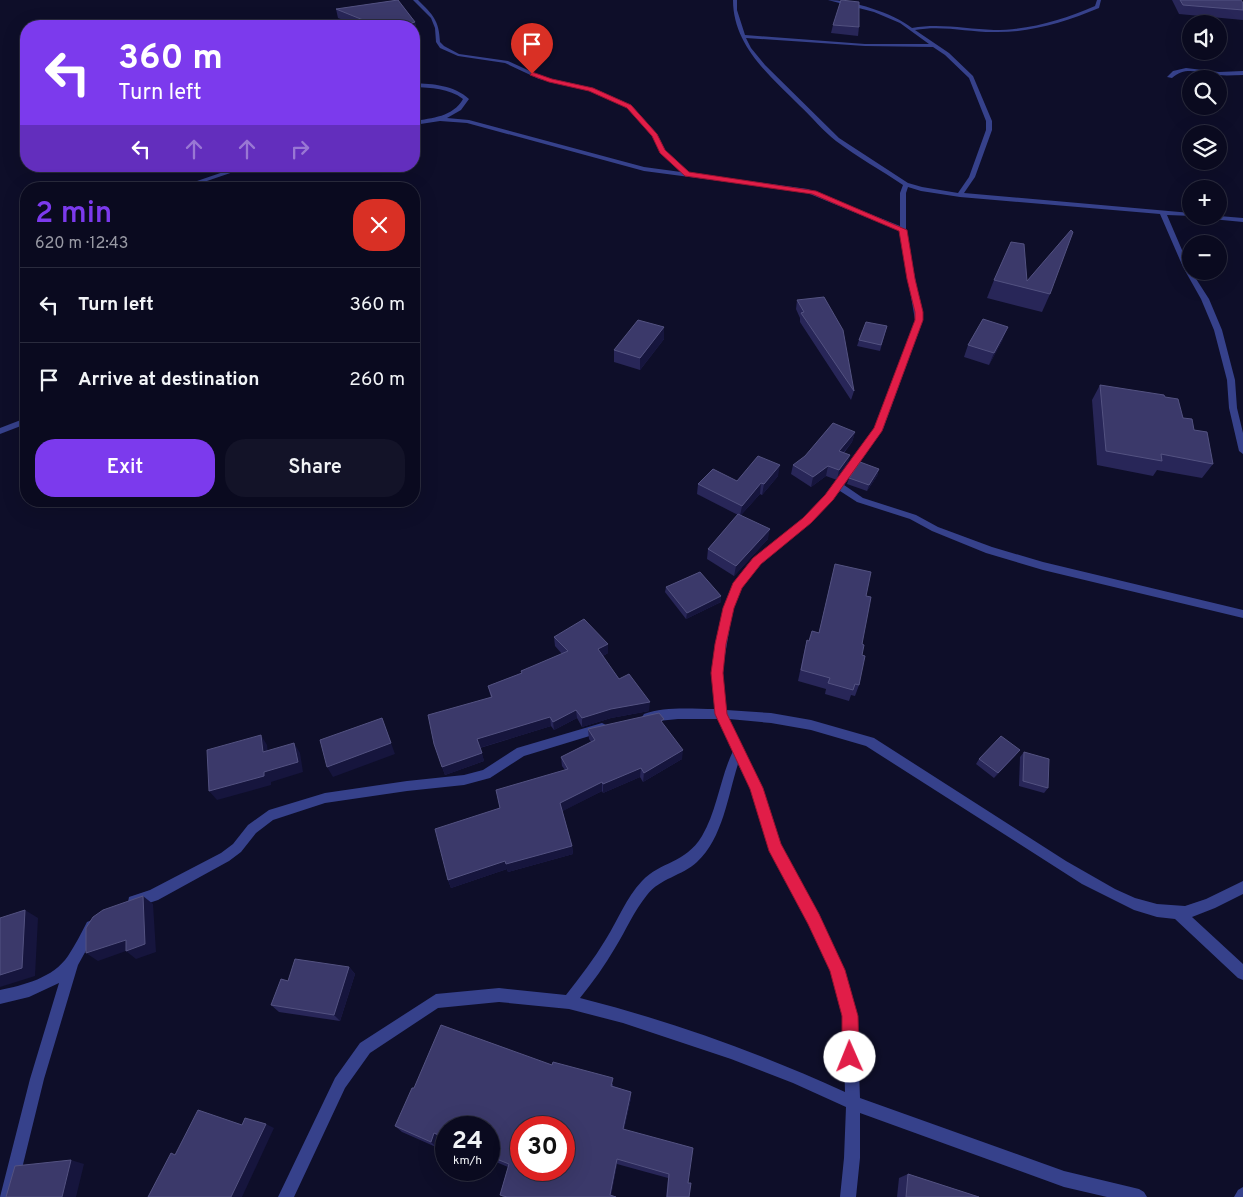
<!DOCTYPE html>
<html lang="en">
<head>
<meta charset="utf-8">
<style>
  :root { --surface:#0a0a1f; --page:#131328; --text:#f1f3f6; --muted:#999aa4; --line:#2a2b3d; --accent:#7c3aed }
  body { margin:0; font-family:Overpass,sans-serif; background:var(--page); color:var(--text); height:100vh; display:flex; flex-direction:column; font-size:19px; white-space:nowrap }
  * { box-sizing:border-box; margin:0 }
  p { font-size:16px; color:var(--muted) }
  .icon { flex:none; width:28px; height:28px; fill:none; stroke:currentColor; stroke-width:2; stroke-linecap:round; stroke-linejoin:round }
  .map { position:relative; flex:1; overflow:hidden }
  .panel { position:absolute; left:20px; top:182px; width:400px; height:325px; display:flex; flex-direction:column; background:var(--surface); border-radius:20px; box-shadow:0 5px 20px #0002,0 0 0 1px var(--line) }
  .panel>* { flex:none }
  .banner { position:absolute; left:20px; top:20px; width:400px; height:152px; border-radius:20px; box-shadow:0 5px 20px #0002,0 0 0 1px var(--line); background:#7c3aed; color:#fff; overflow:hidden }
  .controls { position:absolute; left:1182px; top:15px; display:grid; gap:10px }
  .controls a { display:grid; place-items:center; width:45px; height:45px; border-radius:50%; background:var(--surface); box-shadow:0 5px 20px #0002,0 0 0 1px var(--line); font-size:25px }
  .speed { position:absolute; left:435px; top:1116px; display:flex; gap:10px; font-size:25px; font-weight:700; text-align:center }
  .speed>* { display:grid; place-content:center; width:65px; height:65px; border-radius:50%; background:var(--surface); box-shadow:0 5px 20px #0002,0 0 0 1px var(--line); line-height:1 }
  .speed small { font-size:12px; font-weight:400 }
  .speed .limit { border:8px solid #d22; background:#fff; color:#111 }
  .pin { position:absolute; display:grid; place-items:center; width:42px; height:42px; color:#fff; margin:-51px -21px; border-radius:50% 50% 50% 0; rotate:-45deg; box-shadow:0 0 5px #0007 }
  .pin .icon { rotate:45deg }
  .me { position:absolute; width:55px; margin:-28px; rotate:359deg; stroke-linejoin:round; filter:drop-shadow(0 0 4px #0008) }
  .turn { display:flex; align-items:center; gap:18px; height:105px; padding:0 15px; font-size:22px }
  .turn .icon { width:65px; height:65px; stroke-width:2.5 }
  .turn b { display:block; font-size:35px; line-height:42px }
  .lanes { display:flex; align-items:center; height:48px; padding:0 15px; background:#0003; justify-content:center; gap:25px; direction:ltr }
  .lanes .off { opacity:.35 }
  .round { display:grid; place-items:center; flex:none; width:52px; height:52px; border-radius:20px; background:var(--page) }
  .overview { display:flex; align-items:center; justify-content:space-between; height:85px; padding:0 15px }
  h1 { font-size:30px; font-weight:600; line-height:38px; color:var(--accent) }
  .action { display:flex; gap:10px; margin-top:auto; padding:10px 15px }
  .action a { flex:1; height:58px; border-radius:20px; background:var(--accent); color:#fff; font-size:20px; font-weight:600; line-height:58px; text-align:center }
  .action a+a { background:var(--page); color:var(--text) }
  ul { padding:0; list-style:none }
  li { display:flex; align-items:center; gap:15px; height:75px; padding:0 15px; border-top:1px solid var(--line) }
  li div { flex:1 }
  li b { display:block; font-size:19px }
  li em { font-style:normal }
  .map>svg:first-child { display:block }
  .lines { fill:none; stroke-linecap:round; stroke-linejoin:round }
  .minor { fill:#36418b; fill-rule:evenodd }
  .wall { fill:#282658 }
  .shaded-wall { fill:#16153d }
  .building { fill:#3b396a; stroke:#535281; fill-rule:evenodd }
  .route { fill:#e11d48; stroke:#92132f }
</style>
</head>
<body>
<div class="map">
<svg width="1243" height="1197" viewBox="0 0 1243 1197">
  <rect width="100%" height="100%" fill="#0e0e29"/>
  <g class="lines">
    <g class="minor">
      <path d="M 413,0 L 418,0 C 433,15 439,20 440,42 L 444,46 L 459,54 L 508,61 L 543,77 L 593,88 L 631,105 L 657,134 L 665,150 L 689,173 L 808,189 L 900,226 L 900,193 L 903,185 C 881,170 857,157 836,141 C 823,131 812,117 800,106 C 770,76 733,46 733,0 L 737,0 L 737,10 L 745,35 L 865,44 L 929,44 L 900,23 L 874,12 L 828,0 C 852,0 893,13 912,28 C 940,23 966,29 994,30 C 1029,30 1063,20 1095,6 L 1097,0 L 1101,0 L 1099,8 C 1065,22 1030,33 993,32 C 967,32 942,25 915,30 L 949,53 L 973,76 L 992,121 L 992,130 L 975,177 L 964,193 L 1191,213 L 1191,216 L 1193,216 L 1167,215 L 1191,271 L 1209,299 L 1222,330 L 1235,380 L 1237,408 L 1243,433 L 1243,454 L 1239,451 L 1229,408 L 1227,380 L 1214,330 L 1201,299 L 1183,267 L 1160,214 L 960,197 L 921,191 L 908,187 L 906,193 L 906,230 L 923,320 L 883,429 L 844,485 L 863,498 L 916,515 L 938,527 L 992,547 L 1043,562 L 1243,610 L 1243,618 L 1043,570 L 986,553 L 932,531 L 910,519 L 857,502 L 840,491 L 810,523 L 754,570 L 741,588 L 733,608 L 722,673 L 726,710 L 771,713 L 811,720 L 874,738 L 1066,861 L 1115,889 L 1135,898 L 1157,904 L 1185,906 L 1206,899 L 1243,881 L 1243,894 L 1215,908 L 1192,917 L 1243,964 L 1243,980 L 1238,978 L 1175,919 L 1157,917 L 1134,910 L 1082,884 L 866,746 L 811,730 L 771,723 L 729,719 L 762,788 L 779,845 L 819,914 L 844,970 L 857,1016 L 860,1098 L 1064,1171 L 1139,1189 L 1144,1192 L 1147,1197 L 1107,1197 L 1064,1187 L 860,1113 L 860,1158 L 856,1197 L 840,1197 L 844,1158 L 846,1107 L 793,1083 L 731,1059 L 623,1023 L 569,1009 L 499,1002 L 438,1008 L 370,1053 L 345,1088 L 294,1197 L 278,1197 L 335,1078 L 360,1043 L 436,994 L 499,988 L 566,995 C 580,977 594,959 606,939 C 618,920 626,898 642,881 C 661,861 685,864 702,836 C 717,811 720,778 733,751 L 718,719 L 678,719 L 648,722 L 644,720 L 642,717 L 644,714 C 665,706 693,709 715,709 L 712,673 L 723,608 L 734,583 L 748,564 L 804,519 L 836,484 L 875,429 L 915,320 L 900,231 L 805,192 L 644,171 L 467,123 L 440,121 L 414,125 L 414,121 C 432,118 453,117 463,99 C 449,88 431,88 414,87 L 414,83 C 433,84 454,85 469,99 L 461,110 L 447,118 L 469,120 L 644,167 L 681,172 L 660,152 L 652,136 L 627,107 L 589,90 L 539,79 L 505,63 L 458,56 L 440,48 L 436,42 L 435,28 L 431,18 ZM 746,38 L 865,46 L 933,47 L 945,55 L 969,78 L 986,121 L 986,130 L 969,177 L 958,193 L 922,187 L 908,183 L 839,138 L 765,65 L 751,48 ZM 738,764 L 750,788 L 770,851 L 809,924 L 831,971 L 843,1016 L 845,1092 C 760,1053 671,1021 580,998 C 593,982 605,965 615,948 C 626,930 634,911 647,895 C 660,878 682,876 697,862 C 723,838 728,795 738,764 Z"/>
      <path d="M 1186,68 L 1219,72 L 1243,71 L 1243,75 C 1235,75 1227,76 1218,75 C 1202,74 1186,65 1172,78 L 1167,77 L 1173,71 Z"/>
      <polygon points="241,166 251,166 201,183 190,189 182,189 197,181"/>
      <polygon points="1198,216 1219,216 1243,218 1243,222 1201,218"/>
      <polygon points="23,329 26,329 26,336 22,334"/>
      <polygon points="26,418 26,424 0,434 0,428"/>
      <polygon points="602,723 606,725 608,728 606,731 524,756 490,778 464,785 407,791 325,803 273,820 256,833 241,852 229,861 158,900 134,908 129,907 128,902 129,897 150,890 221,853 233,844 248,825 269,810 325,793 407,781 464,775 483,770 517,748"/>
      <path d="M 92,920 L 97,922 L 99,927 L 78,965 L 44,1079 L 15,1197 L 0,1197 L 30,1079 L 59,983 L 29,997 L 0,1004 L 0,990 C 24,985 53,978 68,956 C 75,945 81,934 87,922 Z"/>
      <polygon points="1243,1187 1243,1197 1234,1197 1238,1190"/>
    </g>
  </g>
  <g class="wall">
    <polygon points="398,0 415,22 417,31 414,32 414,26 359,26 338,18 336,9"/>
    <polygon points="1172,0 1241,0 1243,3 1243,20 1179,14"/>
    <polygon points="833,25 859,27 858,36 831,33"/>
    <polygon points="994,280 1027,281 1050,294 1042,312 987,298"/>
    <polygon points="797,300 854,391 851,400 800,322 800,318 796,309"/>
    <polygon points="887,326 880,351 857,346 859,340"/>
    <polygon points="664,327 664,339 640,370 614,362 614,350"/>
    <polygon points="1003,339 989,365 964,357 968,345"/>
    <polygon points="1100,385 1165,397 1194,430 1213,464 1202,478 1157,470 1153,476 1097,465 1092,400"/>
    <polygon points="855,432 852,442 844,453 848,464 837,480 826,476 811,487 791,474 793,465"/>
    <polygon points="879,469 877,476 867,491 847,484 849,478"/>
    <polygon points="778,476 762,495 760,494 741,515 768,539 734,576 707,559 708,549 738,515 697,494 698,484 737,481"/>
    <polygon points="835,564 866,596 859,685 855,696 851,695 849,701 825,694 826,689 798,681 804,652 807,640 809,641 819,632"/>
    <polygon points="666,587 721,602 686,619 665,592"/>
    <polygon points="554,637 608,653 603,656 619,679 649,711 611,718 582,727 577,718 554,730 551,726 480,748 484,761 445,775 434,744 491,698 488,686 522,673 521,671 562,654 555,646"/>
    <polygon points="664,725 682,759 643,782 640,777 603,793 602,791 562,811 572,846 573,854 508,872 507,869 451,888 448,880 500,808 565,770 562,766 561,757 591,742 589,739 588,729"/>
    <polygon points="1024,752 1048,788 1044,793 1019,786 1020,757"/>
    <polygon points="1016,755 994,778 976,764 979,759"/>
    <polygon points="349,967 355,974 340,1021 279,1012 271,1005 288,981"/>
    <polygon points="552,1065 613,1084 613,1086 631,1092 631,1098 624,1129 688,1183 689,1197 666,1197 668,1178 617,1164 611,1195 616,1197 503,1197 500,1195 508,1167 489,1159 489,1128 446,1128 446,1141 440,1138 436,1147 402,1132 395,1126"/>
    <polygon points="908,1174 979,1197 897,1197 899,1178"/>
  </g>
  <g class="shaded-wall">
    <polygon points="415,22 417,31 414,32 414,26 400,26"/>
    <polygon points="664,327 664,339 640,370 640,358"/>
    <polygon points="1008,327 1003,339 989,365 994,353"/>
    <polygon points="855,432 852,442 837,460 839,451"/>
    <polygon points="850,455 848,464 837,480 839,470"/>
    <polygon points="780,465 778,476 762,495 764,484"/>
    <polygon points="828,466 826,476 811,487 813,477"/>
    <polygon points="879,469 877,476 867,491 869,485"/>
    <polygon points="761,483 760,494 740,516 742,506"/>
    <polygon points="770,529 768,539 734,576 736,566"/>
    <polygon points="721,596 721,602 686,619 687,613"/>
    <polygon points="608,644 608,653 599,658 598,649"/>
    <polygon points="650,702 649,711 611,718 582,727 582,718 611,709"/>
    <polygon points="576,710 577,718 554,730 553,722"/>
    <polygon points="550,717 551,726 479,748 477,739"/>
    <polygon points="382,718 395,754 333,777 327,767"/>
    <polygon points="261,735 267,745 269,762 263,752"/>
    <polygon points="294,743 300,753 303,772 271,782 271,785 217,800 209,791"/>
    <polygon points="683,750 682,759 643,782 644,773"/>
    <polygon points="1020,750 1016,755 994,778 998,773"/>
    <polygon points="482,753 484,761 445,775 442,767"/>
    <polygon points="641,768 640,777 603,793 603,784"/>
    <polygon points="602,782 602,791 561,812 560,803"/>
    <polygon points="572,846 573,854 508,872 507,869 451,888 448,880 505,861"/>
    <polygon points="143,896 153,904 156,952 136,959 126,951 98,961 86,953 126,940"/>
    <polygon points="25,910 38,918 35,976 0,987 0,975"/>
    <polygon points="349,967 355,974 340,1021 334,1015"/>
    <polygon points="631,1092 631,1098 623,1134 623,1129"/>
    <polygon points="266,1124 274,1128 242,1197 231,1197"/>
    <polygon points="434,1133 440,1138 436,1147 431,1142"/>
    <polygon points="617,1159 617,1164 611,1197 610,1195"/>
    <polygon points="71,1160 84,1164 76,1197 62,1197"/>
  </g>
  <g class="building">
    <polygon points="398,0 415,22 400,26 378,26 336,9"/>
    <polygon points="841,0 859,2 859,27 833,25"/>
    <polygon points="1180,0 1241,0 1243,3 1243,10 1183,5"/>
    <polygon points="1071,230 1073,232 1050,294 994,280 1011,242 1024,244 1027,281"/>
    <polygon points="824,297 843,330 854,391 801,313 804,312 797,300"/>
    <polygon points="983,319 1008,327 994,353 968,345"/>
    <polygon points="638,320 664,327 640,358 614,350"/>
    <polygon points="866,322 887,326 881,345 859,340"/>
    <polygon points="1100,385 1164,395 1165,397 1178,399 1183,418 1192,419 1194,430 1207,432 1213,464 1161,454 1162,461 1106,451"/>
    <polygon points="833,423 855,432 839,451 850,455 839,470 828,466 813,477 793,465 805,456"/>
    <polygon points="758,456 780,465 764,484 761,483 742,506 698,484 713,469 737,481"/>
    <polygon points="860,462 879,469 869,485 849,478"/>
    <polygon points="738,514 770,529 736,566 708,549"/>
    <polygon points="835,564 871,572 866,596 871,597 862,644 864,645 862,655 865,656 859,685 855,684 853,690 828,683 830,678 801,670 807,640 809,641 812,631 819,633"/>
    <polygon points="700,572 721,596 687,613 666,587"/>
    <polygon points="584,619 608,644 598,649 619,679 629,674 650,702 611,709 582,718 576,710 553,722 550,717 477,739 482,753 442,767 434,744 428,715 492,697 488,686 522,673 521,671 568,651 554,637"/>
    <polygon points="659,713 664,719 661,721 683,750 644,773 641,768 603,784 602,782 560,803 572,846 506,864 505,861 448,880 435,829 500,808 496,790 568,769 561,757 595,740 588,729"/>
    <polygon points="382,718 391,743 327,767 320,740"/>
    <polygon points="261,735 263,752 294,743 298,762 264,772 264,776 209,791 207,750"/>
    <polygon points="1001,736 1020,750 998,773 979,759"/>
    <polygon points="1024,752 1049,759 1048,788 1023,781"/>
    <polygon points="143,896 145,944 126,951 126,940 86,953 86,928 93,917 103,910"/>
    <polygon points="25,910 22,968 0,975 0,918"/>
    <polygon points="295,959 349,967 334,1015 271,1005 281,979 288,981"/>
    <path d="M 441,1025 L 552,1065 L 553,1062 L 613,1078 L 611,1086 L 631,1092 L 623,1129 L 693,1148 L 688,1183 L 691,1183 L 689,1197 L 667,1197 L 669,1174 L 617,1159 L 610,1195 L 616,1197 L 507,1197 L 500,1195 L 509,1164 L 489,1156 L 489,1128 L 446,1128 L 446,1138 L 434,1133 L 431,1142 L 395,1126 L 412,1088 L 414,1088 ZM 521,1128 L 564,1128 L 564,1170 L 521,1170 Z"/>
    <polygon points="198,1110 242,1125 245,1118 266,1124 231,1197 148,1197 171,1153 175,1155"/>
    <polygon points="71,1160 62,1197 6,1197 15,1166"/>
    <polygon points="908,1174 979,1197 906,1197"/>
  </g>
  <polygon class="route" points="532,72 552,79 593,88 631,105 657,134 665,150 689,172 816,191 907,230 915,279 923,312 923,320 882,431 833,500 811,523 761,564 742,588 734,608 726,644 723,673 727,714 763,788 781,844 819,914 845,970 858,1016 859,1057 856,1063 850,1065 845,1063 842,1057 842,1016 830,971 808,924 769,851 750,789 715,714 711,673 715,644 723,608 733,583 753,558 803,518 825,495 874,428 915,320 915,312 907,279 899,231 812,194 685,176 660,153 652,136 627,108 589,91 549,82 530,75"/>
</svg>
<div class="controls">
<a><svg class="icon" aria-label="sound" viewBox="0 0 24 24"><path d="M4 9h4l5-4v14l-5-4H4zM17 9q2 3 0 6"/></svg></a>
<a><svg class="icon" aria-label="search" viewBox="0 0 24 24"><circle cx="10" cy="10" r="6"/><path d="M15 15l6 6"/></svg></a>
<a><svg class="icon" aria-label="layers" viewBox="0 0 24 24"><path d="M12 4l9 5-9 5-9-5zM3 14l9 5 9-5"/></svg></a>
<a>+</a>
<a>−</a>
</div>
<div class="speed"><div>24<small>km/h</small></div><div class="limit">30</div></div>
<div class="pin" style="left:532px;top:74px;background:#d93025"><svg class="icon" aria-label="arrive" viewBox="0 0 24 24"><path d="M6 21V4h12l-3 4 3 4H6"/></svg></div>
<svg class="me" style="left:850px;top:1057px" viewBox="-20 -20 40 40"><circle r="19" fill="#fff"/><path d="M0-13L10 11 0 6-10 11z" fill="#e11d48"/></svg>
<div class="banner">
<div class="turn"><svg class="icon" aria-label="left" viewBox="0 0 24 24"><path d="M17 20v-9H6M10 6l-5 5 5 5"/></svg><div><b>360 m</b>Turn left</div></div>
<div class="lanes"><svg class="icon" aria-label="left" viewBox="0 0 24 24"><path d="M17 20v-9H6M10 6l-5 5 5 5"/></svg><svg class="icon off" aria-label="ahead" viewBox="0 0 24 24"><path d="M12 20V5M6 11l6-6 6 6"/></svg><svg class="icon off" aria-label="ahead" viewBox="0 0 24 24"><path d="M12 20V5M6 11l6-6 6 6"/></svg><svg class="icon off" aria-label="right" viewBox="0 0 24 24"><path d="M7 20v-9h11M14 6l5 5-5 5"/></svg></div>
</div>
<section class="panel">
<div class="overview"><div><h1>2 min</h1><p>620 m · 12:43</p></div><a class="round" style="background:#d93025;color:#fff"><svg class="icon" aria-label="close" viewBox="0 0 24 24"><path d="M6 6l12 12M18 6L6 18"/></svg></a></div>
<ul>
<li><svg class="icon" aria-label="left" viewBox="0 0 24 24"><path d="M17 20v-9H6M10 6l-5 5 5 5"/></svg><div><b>Turn left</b></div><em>360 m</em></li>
<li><svg class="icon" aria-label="arrive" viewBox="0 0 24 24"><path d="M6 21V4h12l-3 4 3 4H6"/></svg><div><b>Arrive at destination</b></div><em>260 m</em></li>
</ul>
<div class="action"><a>Exit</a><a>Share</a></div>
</section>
</div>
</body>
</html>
